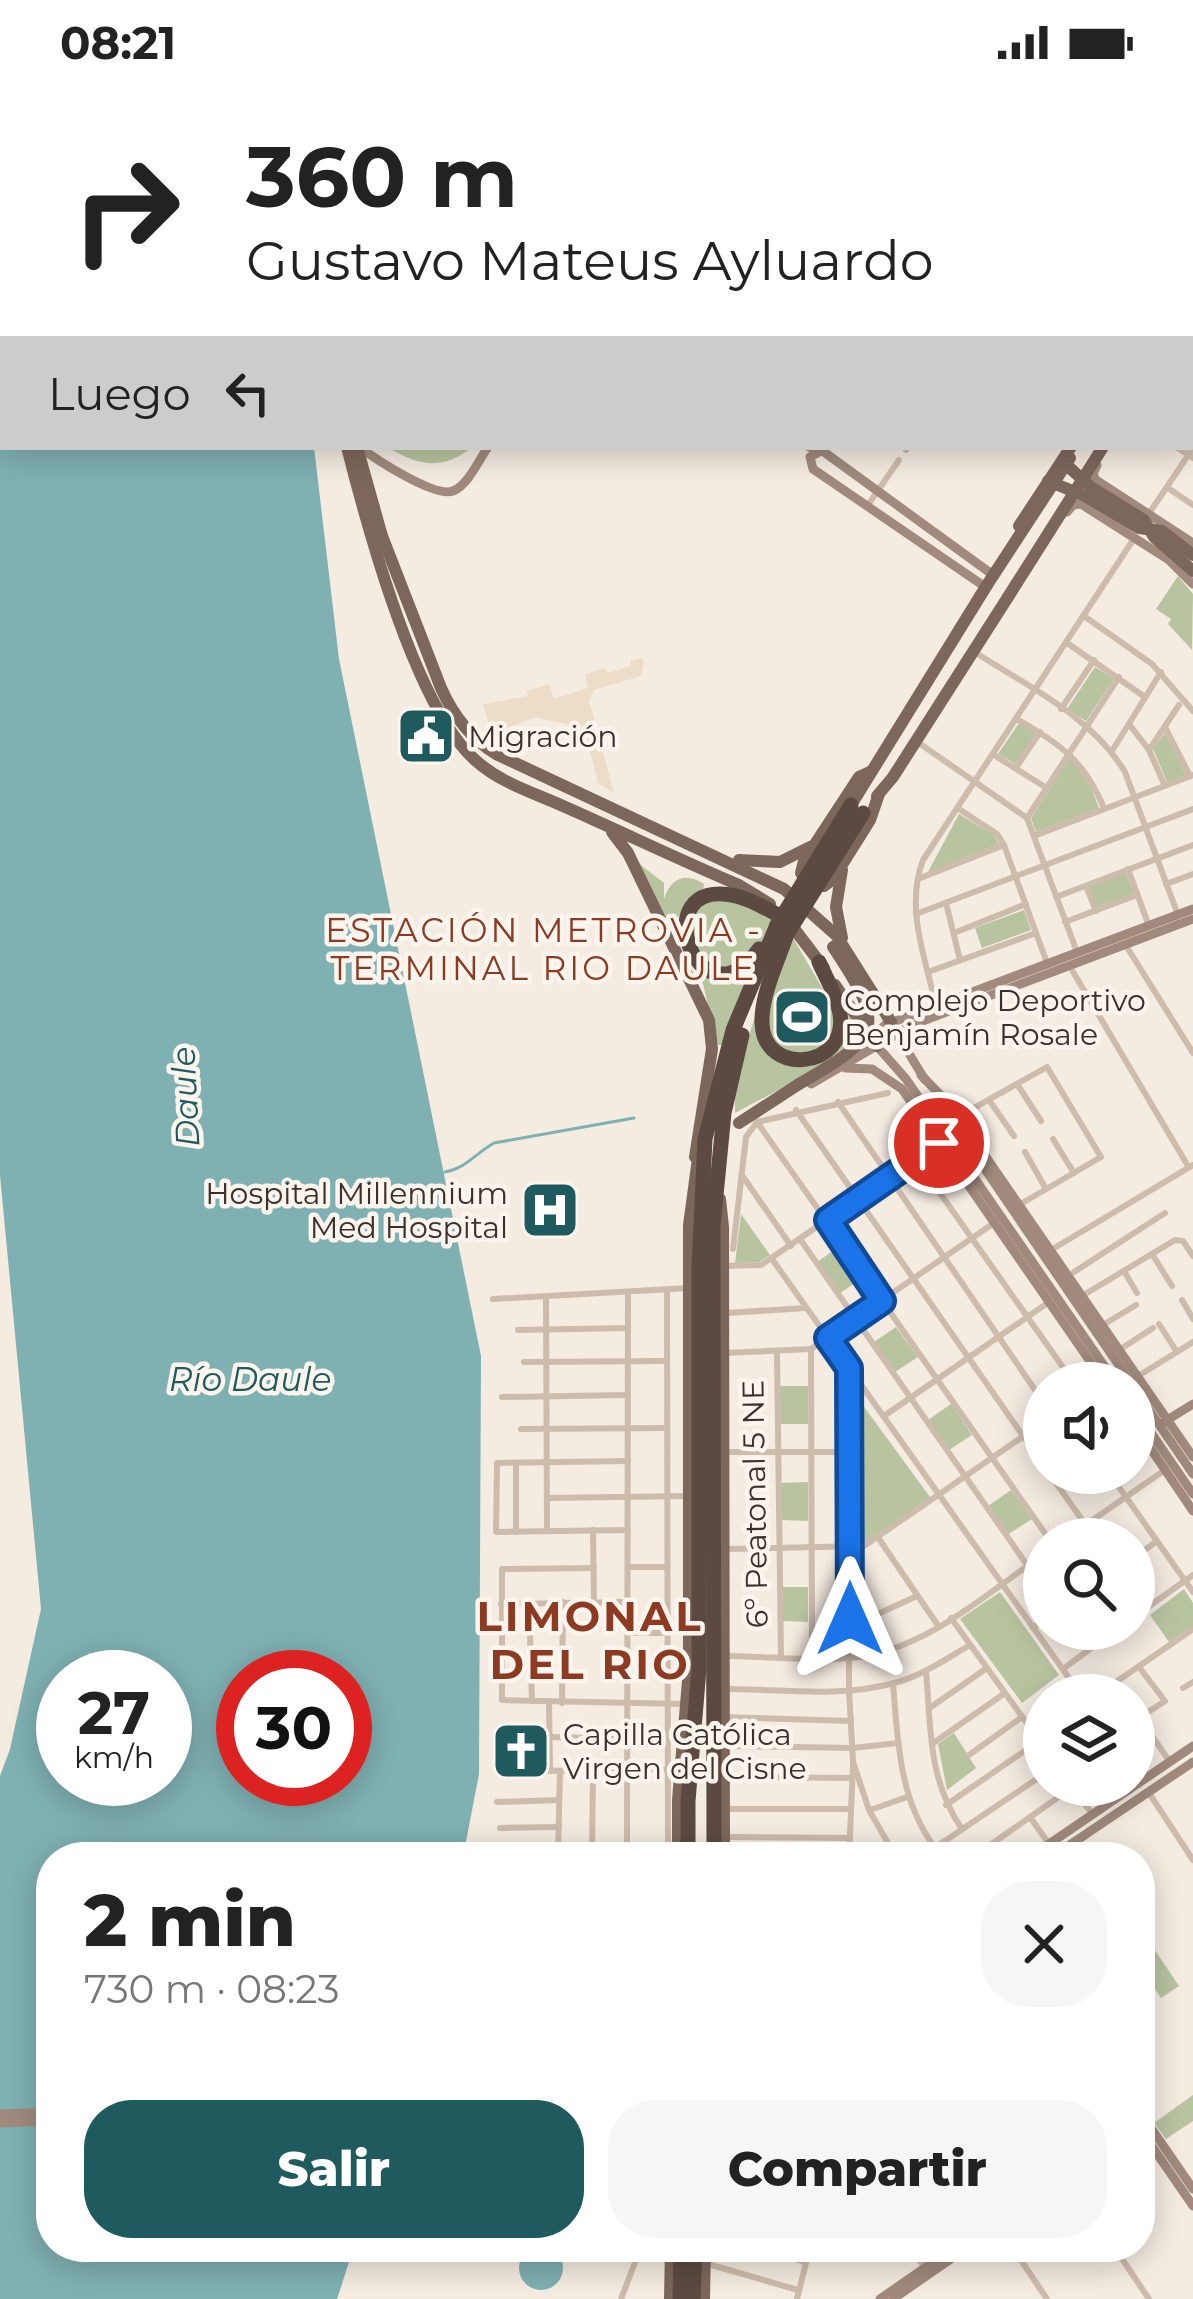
<!DOCTYPE html>
<html lang="es">
<head>
<meta charset="utf-8">
<style>
  :root { --surface:#fff; --page:#f6f6f6; --text:#222; --muted:#767676; --accent:#1f5a5e }
  body { margin:0; font-family:Montserrat,sans-serif; background:var(--page); color:var(--text); height:100vh; display:flex; flex-direction:column; font-size:45px; white-space:nowrap }
  * { box-sizing:border-box; margin:0 }
  p { font-size:39px; color:var(--muted) }
  .icon { flex:none; width:66px; height:66px; fill:none; stroke:currentColor; stroke-width:2; stroke-linecap:round; stroke-linejoin:round }
  .map { position:relative; flex:1; overflow:hidden }
  .drawer { position:absolute; left:36px; top:1758px; width:1119px; height:420px; display:flex; flex-direction:column; background:var(--surface); border-radius:48px; box-shadow:0 6px 30px #0003 }
  .drawer>* { flex:none }
  .guide { position:absolute; left:0px; top:0px; width:1194px; height:366px; box-shadow:0 6px 30px #0003; background:#fff; color:var(--text); overflow:hidden }
  .buttons { position:absolute; left:1023px; top:1278px; display:grid; gap:24px }
  .buttons a { display:grid; place-items:center; width:132px; height:132px; border-radius:50%; background:var(--surface); box-shadow:0 6px 30px #0003; font-size:60px }
  .speed { position:absolute; left:36px; top:1566px; display:flex; gap:24px; font-size:60px; font-weight:700; text-align:center }
  .speed>* { display:grid; place-content:center; width:156px; height:156px; border-radius:50%; background:var(--surface); box-shadow:0 6px 30px #0003; line-height:1 }
  .speed small { font-size:30px; font-weight:400 }
  .speed .limit { border:18px solid #d22; background:#fff; color:#111 }
  .pin { position:absolute; display:grid; place-items:center; width:102px; height:102px; color:#fff; margin:-51px; border:6px solid #fff; border-radius:50%; box-shadow:0 3px 12px #0007 }
  .me { position:absolute; width:132px; margin:-66px; rotate:0deg; stroke-linejoin:round; filter:drop-shadow(0 0 9px #0008) }
  .turn { display:flex; align-items:center; gap:42px; height:252px; padding:0 48px; font-size:54px }
  .turn .icon { width:156px; height:156px; stroke-width:2.5 }
  .turn b { display:block; font-size:84px; line-height:102px }
  .then { display:flex; align-items:center; height:114px; padding:0 48px; background:#0003; gap:24px; font-size:45px }
  .round { display:grid; place-items:center; flex:none; width:126px; height:126px; border-radius:48px; background:var(--page) }
  .headline { display:flex; align-items:center; justify-content:space-between; height:204px; padding:0 48px }
  h1 { font-size:72px; font-weight:800; line-height:90px }
  .button { display:flex; gap:24px; margin-top:auto; padding:24px 48px }
  .button a { flex:1; height:138px; border-radius:48px; background:var(--accent); color:#fff; font-size:48px; font-weight:800; line-height:138px; text-align:center }
  .button a+a { background:var(--page); color:var(--text) }
  .status { display:flex; justify-content:space-between; align-items:center; height:84px; padding:0 60px; background:var(--surface); direction:ltr }
  .status svg { height:33px; fill:currentColor }
  .map>svg:first-child { display:block }
  .green { fill:#b8c4a0 }
  .plaza { fill:#ecdcc8 }
  .water { fill:#7fb0b2; fill-rule:evenodd }
  .lines { fill:none; stroke-linecap:round; stroke-linejoin:round }
  .stream { stroke:#7fb0b2; stroke-width:3 }
  .taxiway { stroke:#988e86; stroke-width:15 }
  .runway { stroke:#988e86; stroke-width:36 }
  .street { stroke:#cdbbac; stroke-width:6 }
  .secondary { stroke:#a18a7d; stroke-width:9 }
  .primary { stroke:#7d675c; stroke-width:12 }
  .highway { stroke:#5c4a42; stroke-width:15 }
  .primary-bridge { stroke:#7d675c; stroke-width:12 }
  .highway-bridge { stroke:#5c4a42; stroke-width:15 }
  .route-casing { stroke:#114b97; stroke-width:30 }
  .route { stroke:#1a73e8; stroke-width:21 }
  .labels { text-anchor:middle; dominant-baseline:central; stroke-width:9; stroke-linejoin:round; paint-order:stroke }
  .poi-label { font-size:30px; fill:#3b302b; stroke:#fbf5ee; text-anchor:start }
  .street-label { font-size:30px; fill:#3b302b; stroke:#fbf5ee }
  .neighbourhood-label { font-size:33px; letter-spacing:3px; fill:#8c3b22; stroke:#fbf5ee }
  .water-label { font-size:33px; font-style:italic; fill:#1f5a5e; stroke:#fbf5ee }
  .district-label { font-size:42px; font-weight:bold; letter-spacing:3px; fill:#8c3b22; stroke:#fbf5ee }
</style>
</head>
<body>
<div class="status"><b>08:21</b><svg viewBox="0 0 49 12"><path d="M0 12V9h3v3zM5 12V6h3v6zM10 12V3h3v9zM15 12V0h3v12zM26 1h20v11H26zM47 4h2v5h-2z"/></svg></div>
<div class="map">
<svg width="1193" height="2215" viewBox="0 0 1193 2215">
  <rect width="100%" height="100%" fill="#f4ebe1"/>
  <g class="green">
    <path d="M 387,363 L 472,363 C 443,387 418,382 387,363 Z"/>
    <polygon points="1178,492 1193,510 1192,566 1168,540 1171,535 1156,525"/>
    <polygon points="1095,583 1114,595 1086,637 1067,625"/>
    <polygon points="1019,639 1036,649 1015,680 998,670"/>
    <polygon points="1165,649 1186,691 1167,698 1153,665"/>
    <polygon points="1070,673 1088,696 1099,724 1036,748 1031,734"/>
    <polygon points="959,730 994,751 999,760 928,788"/>
    <path d="M 638,779 L 664,799 L 664,815 C 670,795 685,787 704,800 L 703,807 C 682,815 684,834 667,845 Z"/>
    <polygon points="1126,789 1134,809 1097,823 1089,803"/>
    <path d="M 722,815 L 761,826 L 793,854 L 831,919 L 842,922 L 862,952 L 844,971 L 735,1029 L 735,995 L 765,902 L 750,894 L 723,961 L 718,961 L 703,900 L 692,879 C 701,850 675,824 722,815 Z"/>
    <polygon points="1024,826 1031,846 982,864 975,844"/>
    <polygon points="741,1130 770,1171 759,1178 735,1179"/>
    <polygon points="840,1162 862,1194 839,1210 817,1178"/>
    <polygon points="896,1243 918,1273 895,1288 874,1258"/>
    <rect x="779" y="1302" width="29" height="38"/>
    <polygon points="851,1305 930,1413 864,1460 853,1461"/>
    <polygon points="951,1320 972,1351 949,1366 928,1336"/>
    <polygon points="808,1398 808,1437 782,1436 781,1399"/>
    <polygon points="1011,1406 1032,1435 1007,1451 988,1422"/>
    <polygon points="782,1503 808,1503 808,1538 783,1537"/>
    <polygon points="1184,1505 1193,1519 1193,1542 1169,1558 1150,1531"/>
    <polygon points="1000,1508 1059,1591 1022,1619 960,1535"/>
    <polygon points="954,1649 976,1684 947,1706 938,1660"/>
    <polygon points="1140,1844 1179,1902 1161,1914 1140,1883"/>
    <polygon points="1193,2011 1193,2037 1166,2055 1154,2039"/>
  </g>
  <polygon class="plaza" points="641,574 644,577 641,592 594,606 589,617 614,709 598,699 588,660 567,640 535,633 510,643 494,658 483,620 528,612 527,607 549,600 554,615 588,604 585,590 605,584 608,589 631,582 630,577"/>
  <g class="water">
    <path d="M 0,0 L 291,0 L 3,3 L 3,363 L 314,363 L 339,575 L 481,1272 L 479,1690 L 463,1773 L 51,1773 L 51,2163 L 354,2163 L 337,2215 L 0,2215 L 0,1692 L 10,1665 L 41,1525 L 0,1091 ZM 63,1593 L 165,1593 L 165,1695 L 63,1695 ZM 243,1593 L 345,1593 L 345,1695 L 243,1695 Z"/>
    <circle cx="541" cy="2184" r="22"/>
  </g>
  <g class="lines">
    <path class="stream" d="M 445,1088 C 465,1085 476,1069 494,1059 L 634,1034"/>
    <g class="taxiway">
      <polyline points="740,3 742,0"/>
      <polyline points="921,3 923,0"/>
    </g>
    <polyline class="runway" points="563,3 565,0"/>
    <g class="street">
      <polyline points="323,3 324,0"/>
      <polyline points="382,3 384,0"/>
      <polyline points="1160,3 1162,0"/>
      <polyline points="1191,241 1193,242"/>
      <polyline points="1176,363 1193,374"/>
      <polyline points="906,366 908,363"/>
      <polyline points="1168,404 1193,421"/>
      <polyline points="868,421 899,376"/>
      <polyline points="1150,428 1193,364"/>
      <polyline points="1084,532 1152,580 1193,627"/>
      <polyline points="1067,559 1145,613"/>
      <path d="M 973,567 C 1025,601 1092,632 1125,688 L 1178,831"/>
      <polyline points="1061,625 1094,576"/>
      <path d="M 1017,635 C 1061,661 1084,676 1104,724"/>
      <polyline points="1129,640 1149,666 1165,702"/>
      <polyline points="1165,643 1190,692"/>
      <polyline points="916,657 1027,734 1077,868"/>
      <polyline points="1149,666 1179,621"/>
      <polyline points="1112,667 1161,588"/>
      <polyline points="994,671 1045,703"/>
      <polyline points="1016,684 1040,648"/>
      <polyline points="959,725 997,750 1004,761 1047,879"/>
      <polyline points="1027,734 1119,593"/>
      <polyline points="1034,752 1193,691"/>
      <polyline points="1128,785 1149,842"/>
      <polyline points="918,795 1004,761"/>
      <polyline points="1166,800 1193,790"/>
      <polyline points="1086,802 1096,827"/>
      <polyline points="1056,813 1193,761"/>
      <polyline points="946,819 960,876"/>
      <polyline points="916,830 1193,725"/>
      <polyline points="1065,838 1137,811"/>
      <polyline points="954,849 1026,820"/>
      <polyline points="1125,860 1193,969"/>
      <polyline points="1069,881 1188,1082"/>
      <polyline points="928,888 1036,849"/>
      <path d="M 936,921 C 925,874 905,823 923,776 L 1135,453"/>
      <polyline points="1017,1000 1041,1037"/>
      <polyline points="989,1016 1014,1052"/>
      <polyline points="838,1018 1044,1319"/>
      <polyline points="796,1026 1044,1382"/>
      <polyline points="958,1033 1047,983 1101,1073 1019,1121"/>
      <polyline points="757,1038 1049,1455"/>
      <polyline points="1053,1055 1074,1089"/>
      <polyline points="1025,1068 1046,1105"/>
      <polyline points="916,1075 1074,1299"/>
      <polyline points="744,1094 791,1162"/>
      <polyline points="800,1155 1027,1481"/>
      <polyline points="733,1165 746,1053 757,1038 888,1009"/>
      <polyline points="1051,1166 1193,1081"/>
      <polyline points="1152,1170 1172,1202"/>
      <polyline points="772,1175 1081,1611"/>
      <polyline points="723,1182 761,1181 939,1059"/>
      <polyline points="1124,1187 1137,1209"/>
      <polyline points="1074,1188 1165,1129"/>
      <polyline points="667,1206 668,1773"/>
      <polyline points="1082,1212 1175,1156 1183,1157 1193,1172"/>
      <polyline points="546,1213 547,1447"/>
      <polyline points="493,1215 689,1204"/>
      <polyline points="1182,1216 1193,1235"/>
      <polyline points="726,1229 806,1224"/>
      <polyline points="1159,1240 1177,1268"/>
      <polyline points="1103,1241 1136,1221"/>
      <polyline points="518,1246 628,1244"/>
      <polyline points="811,1265 812,1572"/>
      <polyline points="1119,1266 1153,1244"/>
      <polyline points="725,1269 811,1265 994,1139"/>
      <polyline points="777,1269 781,1572"/>
      <polyline points="524,1278 667,1277"/>
      <polyline points="849,1288 849,1606 853,1678 869,1726 896,1773"/>
      <polyline points="1135,1294 1193,1258"/>
      <polyline points="502,1313 628,1311"/>
      <polyline points="884,1332 1049,1218"/>
      <polyline points="521,1345 667,1344"/>
      <polyline points="726,1368 848,1368"/>
      <polyline points="1049,1389 1085,1440"/>
      <polyline points="1109,1389 1193,1508"/>
      <polyline points="547,1414 688,1412"/>
      <polyline points="593,1446 594,1518"/>
      <polyline points="628,1446 496,1448 497,1379 628,1377"/>
      <polyline points="516,1448 516,1380"/>
      <polyline points="879,1455 939,1543"/>
      <polyline points="1065,1455 1165,1386"/>
      <polyline points="727,1465 864,1462 1044,1338"/>
      <polyline points="1134,1474 1157,1457"/>
      <polyline points="628,1483 666,1483"/>
      <polyline points="594,1484 502,1485 502,1616 683,1620"/>
      <polyline points="529,1519 532,1617"/>
      <polyline points="501,1520 628,1518"/>
      <polyline points="1134,1533 1193,1491"/>
      <polyline points="951,1534 1044,1663"/>
      <polyline points="850,1535 880,1529 917,1512"/>
      <polyline points="1033,1544 1044,1536"/>
      <polyline points="628,1549 666,1549"/>
      <path d="M 723,1572 C 767,1572 822,1579 865,1572 C 932,1560 989,1508 1044,1470"/>
      <polyline points="1139,1583 1165,1617 1139,1634"/>
      <polyline points="1063,1585 1117,1545"/>
      <path d="M 926,1587 C 931,1645 928,1696 962,1745"/>
      <path d="M 893,1600 C 898,1659 899,1715 935,1764"/>
      <polyline points="1114,1600 1123,1611"/>
      <polyline points="1183,1604 1193,1598"/>
      <path d="M 724,1605 C 779,1605 841,1614 894,1599 C 922,1592 946,1575 970,1561"/>
      <polyline points="1097,1611 1193,1545"/>
      <polyline points="549,1619 550,1687"/>
      <polyline points="562,1619 563,1518"/>
      <polyline points="931,1623 987,1584"/>
      <polyline points="1134,1626 1170,1678"/>
      <polyline points="724,1633 851,1637"/>
      <polyline points="549,1653 628,1655"/>
      <polyline points="932,1660 1005,1609"/>
      <polyline points="725,1662 853,1664 898,1659"/>
      <polyline points="969,1671 1022,1633"/>
      <polyline points="507,1687 666,1686"/>
      <polyline points="725,1693 851,1694"/>
      <polyline points="1073,1704 1093,1731"/>
      <polyline points="1149,1709 1193,1776"/>
      <polyline points="497,1718 559,1716"/>
      <polyline points="946,1721 1039,1657"/>
      <polyline points="726,1725 850,1725"/>
      <polyline points="870,1726 907,1713"/>
      <polyline points="1030,1733 1049,1760"/>
      <polyline points="500,1744 559,1743"/>
      <polyline points="727,1753 850,1754"/>
      <polyline points="627,1769 628,1208"/>
      <polyline points="592,1770 593,1687"/>
      <polyline points="558,1771 560,1687"/>
      <polyline points="498,1773 667,1766"/>
      <polyline points="849,1773 853,1681"/>
      <polyline points="921,1773 1044,1690"/>
      <polyline points="973,1773 1073,1703"/>
      <polyline points="754,2163 806,2178"/>
      <polyline points="910,2163 925,2184"/>
      <polyline points="1012,2163 1047,2215"/>
      <polyline points="1114,2163 1149,2215"/>
      <polyline points="708,2180 798,2206"/>
      <polyline points="621,2215 641,2163"/>
      <polyline points="797,2215 810,2163"/>
    </g>
    <g class="secondary">
      <path d="M 360,363 C 375,375 435,414 453,407 C 468,401 479,376 488,363"/>
      <polyline points="809,363 824,368 989,488"/>
      <polyline points="821,367 810,373 813,385 981,500"/>
      <polyline points="1097,381 1093,390 1096,396 1193,459"/>
      <polyline points="1067,428 1073,421 1081,420 1169,476 1193,500"/>
      <polyline points="896,948 925,996"/>
      <polyline points="877,962 906,995 1116,1299"/>
      <polyline points="877,962 877,950 885,941 1193,825"/>
      <polyline points="845,984 872,985 902,1005 1105,1299"/>
      <polyline points="921,991 950,1021 1193,1373"/>
      <polyline points="811,1000 912,941 1193,835"/>
      <polyline points="937,1015 1131,1299"/>
      <polyline points="1134,1304 1193,1390"/>
      <polyline points="1134,1324 1193,1410"/>
      <polyline points="1164,1338 1193,1320"/>
      <polyline points="1134,1340 1193,1427"/>
      <polyline points="1030,1773 1193,1662"/>
      <polyline points="1052,1773 1193,1678"/>
      <polyline points="1140,2028 1193,2105"/>
      <polyline points="0,2030 51,2028"/>
      <polyline points="0,2039 51,2037"/>
      <polyline points="1140,2045 1193,2122"/>
      <polyline points="880,2215 955,2163"/>
      <polyline points="893,2215 968,2163"/>
    </g>
    <g class="primary">
      <polyline points="333,3 333,0"/>
      <polyline points="345,3 345,0"/>
      <polyline points="1191,115 1193,106"/>
      <polyline points="1191,197 1193,191"/>
      <polyline points="1191,217 1193,212"/>
      <path d="M 347,363 C 367,442 415,621 474,675 C 500,699 532,708 563,722 C 622,748 680,776 739,801 L 770,820"/>
      <path d="M 357,363 L 382,452 L 441,604 C 453,631 470,654 496,670 L 784,805 L 836,851 L 891,938"/>
      <polyline points="1062,377 1091,403 1144,436 1154,453 1193,487"/>
      <polyline points="1048,397 1085,412 1139,444 1162,447 1193,471"/>
      <polyline points="1019,442 1071,363"/>
      <polyline points="870,688 859,693 804,777 801,789 808,800 824,802 833,795 870,736 879,710"/>
      <polyline points="877,712 893,693 1008,513"/>
      <polyline points="851,721 987,501"/>
      <polyline points="612,748 628,769 709,936 712,965 695,1073"/>
      <polyline points="739,776 780,778 810,763"/>
      <polyline points="789,838 824,884"/>
      <polyline points="842,854 836,823 842,786"/>
      <polyline points="835,901 877,962"/>
      <polyline points="739,1039 799,1000"/>
      <polyline points="720,1115 723,1143 724,1773"/>
      <polyline points="678,1773 678,1716 689,1585 689,1141 699,1067"/>
      <polyline points="670,2215 671,2163"/>
      <polyline points="704,2215 705,2163"/>
    </g>
    <g class="highway">
      <path d="M 787,850 C 778,877 761,911 762,939 C 763,993 849,985 840,930 C 837,912 826,894 819,878"/>
      <path d="M 759,865 C 698,950 642,790 736,812 C 754,816 771,828 788,836"/>
      <polyline points="688,1773 688,1717 699,1585 699,1182 705,1055 733,946 777,841"/>
      <polyline points="714,1773 713,1142 724,1029 742,951"/>
      <polyline points="680,2215 681,2163"/>
      <polyline points="693,2215 695,2163"/>
    </g>
    <g class="primary-bridge">
      <polyline points="987,501 1070,374"/>
      <polyline points="1008,513 1103,363"/>
      <path d="M 799,1000 C 882,952 887,944 833,863"/>
    </g>
    <g class="highway-bridge">
      <polyline points="777,841 851,721"/>
      <polyline points="787,850 863,729"/>
    </g>
  </g>
  <g class="lines">
    <g class="route-casing">
      <polyline id="route" points="850,1535 849,1284 828,1254 882,1217 828,1136 939,1059"/>
    </g>
    <use href="#route" class="route"/>
  </g>
  <defs>
    <g id="civic-square" transform="scale(3)"><rect x="-9" y="-9" width="18" height="18" rx="4" fill="#1f5a5e" stroke="#fbf5ee"/><path d="M-.6-6.5H3V-4.5H.6V-3L4-1V1h2V6H-6V1h2V-1L-.6-3ZM-1.2 2.5V6h2.4V2.5Z" fill="#fff"/></g>
    <g id="stadium-square" transform="scale(3)"><rect x="-9" y="-9" width="18" height="18" rx="4" fill="#1f5a5e" stroke="#fbf5ee"/><path d="M0-5a6.5 5 0 1 0 0 10a6.5 5 0 1 0 0-10ZM-3.5-1.8h7v3.6h-7Z" fill="#fff"/></g>
    <g id="hospital-square" transform="scale(3)"><rect x="-9" y="-9" width="18" height="18" rx="4" fill="#1f5a5e" stroke="#fbf5ee"/><path d="M-5-5h3v3.5h4V-5h3V5h-3V1.5h-4V5h-3Z" fill="#fff"/></g>
    <g id="church-square" transform="scale(3)"><rect x="-9" y="-9" width="18" height="18" rx="4" fill="#1f5a5e" stroke="#fbf5ee"/><path d="M-1.2-6h2.4v3.5h3.3v2.4h-3.3V6h-2.4V-.1h-3.3v-2.4h3.3Z" fill="#fff"/></g>
  </defs>
  <g fill-rule="evenodd">
    <use href="#civic-square" x="426" y="652"/>
    <use href="#stadium-square" x="802" y="933"/>
    <use href="#hospital-square" x="550" y="1126"/>
    <use href="#church-square" x="521" y="1667"/>
  </g>
  <g class="labels">
    <g class="poi-label">
      <text x="468" y="652">Migración</text>
      <text x="844" y="916">Complejo Deportivo<tspan x="844" dy="34">Benjamín Rosale</tspan></text>
      <text x="508" y="1109" text-anchor="end">Hospital Millennium<tspan x="508" dy="34">Med Hospital</tspan></text>
      <text x="563" y="1650">Capilla Católica<tspan x="563" dy="34">Virgen del Cisne</tspan></text>
    </g>
    <g class="street-label">
      <text transform="translate(755 1420) rotate(-91)">6º Peatonal 5 NE</text>
    </g>
    <g class="neighbourhood-label">
      <text x="544" y="846">ESTACIÓN METROVIA -<tspan x="544" dy="38">TERMINAL RIO DAULE</tspan></text>
    </g>
    <g class="water-label">
      <text transform="translate(185 1013) rotate(-93)">Daule</text>
      <text x="250" y="1295">Río Daule</text>
    </g>
    <g class="district-label">
      <text x="590" y="1532">LIMONAL<tspan x="590" dy="48">DEL RIO</tspan></text>
    </g>
  </g>
</svg>
<div class="buttons">
<a><svg class="icon" aria-label="sound" viewBox="0 0 24 24"><path d="M4 9h4l5-4v14l-5-4H4zM17 9q2 3 0 6"/></svg></a>
<a><svg class="icon" aria-label="search" viewBox="0 0 24 24"><circle cx="10" cy="10" r="6"/><path d="M15 15l6 6"/></svg></a>
<a><svg class="icon" aria-label="layers" viewBox="0 0 24 24"><path d="M12 4l9 5-9 5-9-5zM3 14l9 5 9-5"/></svg></a>
</div>
<div class="speed"><div>27<small>km/h</small></div><div class="limit">30</div></div>
<div class="pin" style="left:939px;top:1059px;background:#d93025"><svg class="icon" aria-label="arrive" viewBox="0 0 24 24"><path d="M6 21V4h12l-3 4 3 4H6"/></svg></div>
<svg class="me" style="left:850px;top:1535px" viewBox="-20 -20 40 40"><path d="M0-17L14 15 0 8-14 15z" fill="#1a73e8" stroke="#fff" stroke-width="4"/></svg>
<div class="guide">
<div class="turn"><svg class="icon" aria-label="right" viewBox="0 0 24 24"><path d="M7 20v-9h11M14 6l5 5-5 5"/></svg><div><b>360 m</b>Gustavo Mateus Ayluardo</div></div>
<div class="then">Luego<svg class="icon" aria-label="left" viewBox="0 0 24 24"><path d="M17 20v-9H6M10 6l-5 5 5 5"/></svg></div>
</div>
<section class="drawer">
<div class="headline"><div><h1>2 min</h1><p>730 m · 08:23</p></div><a class="round"><svg class="icon" aria-label="close" viewBox="0 0 24 24"><path d="M6 6l12 12M18 6L6 18"/></svg></a></div>
<div class="button"><a>Salir</a><a>Compartir</a></div>
</section>
</div>
</body>
</html>
